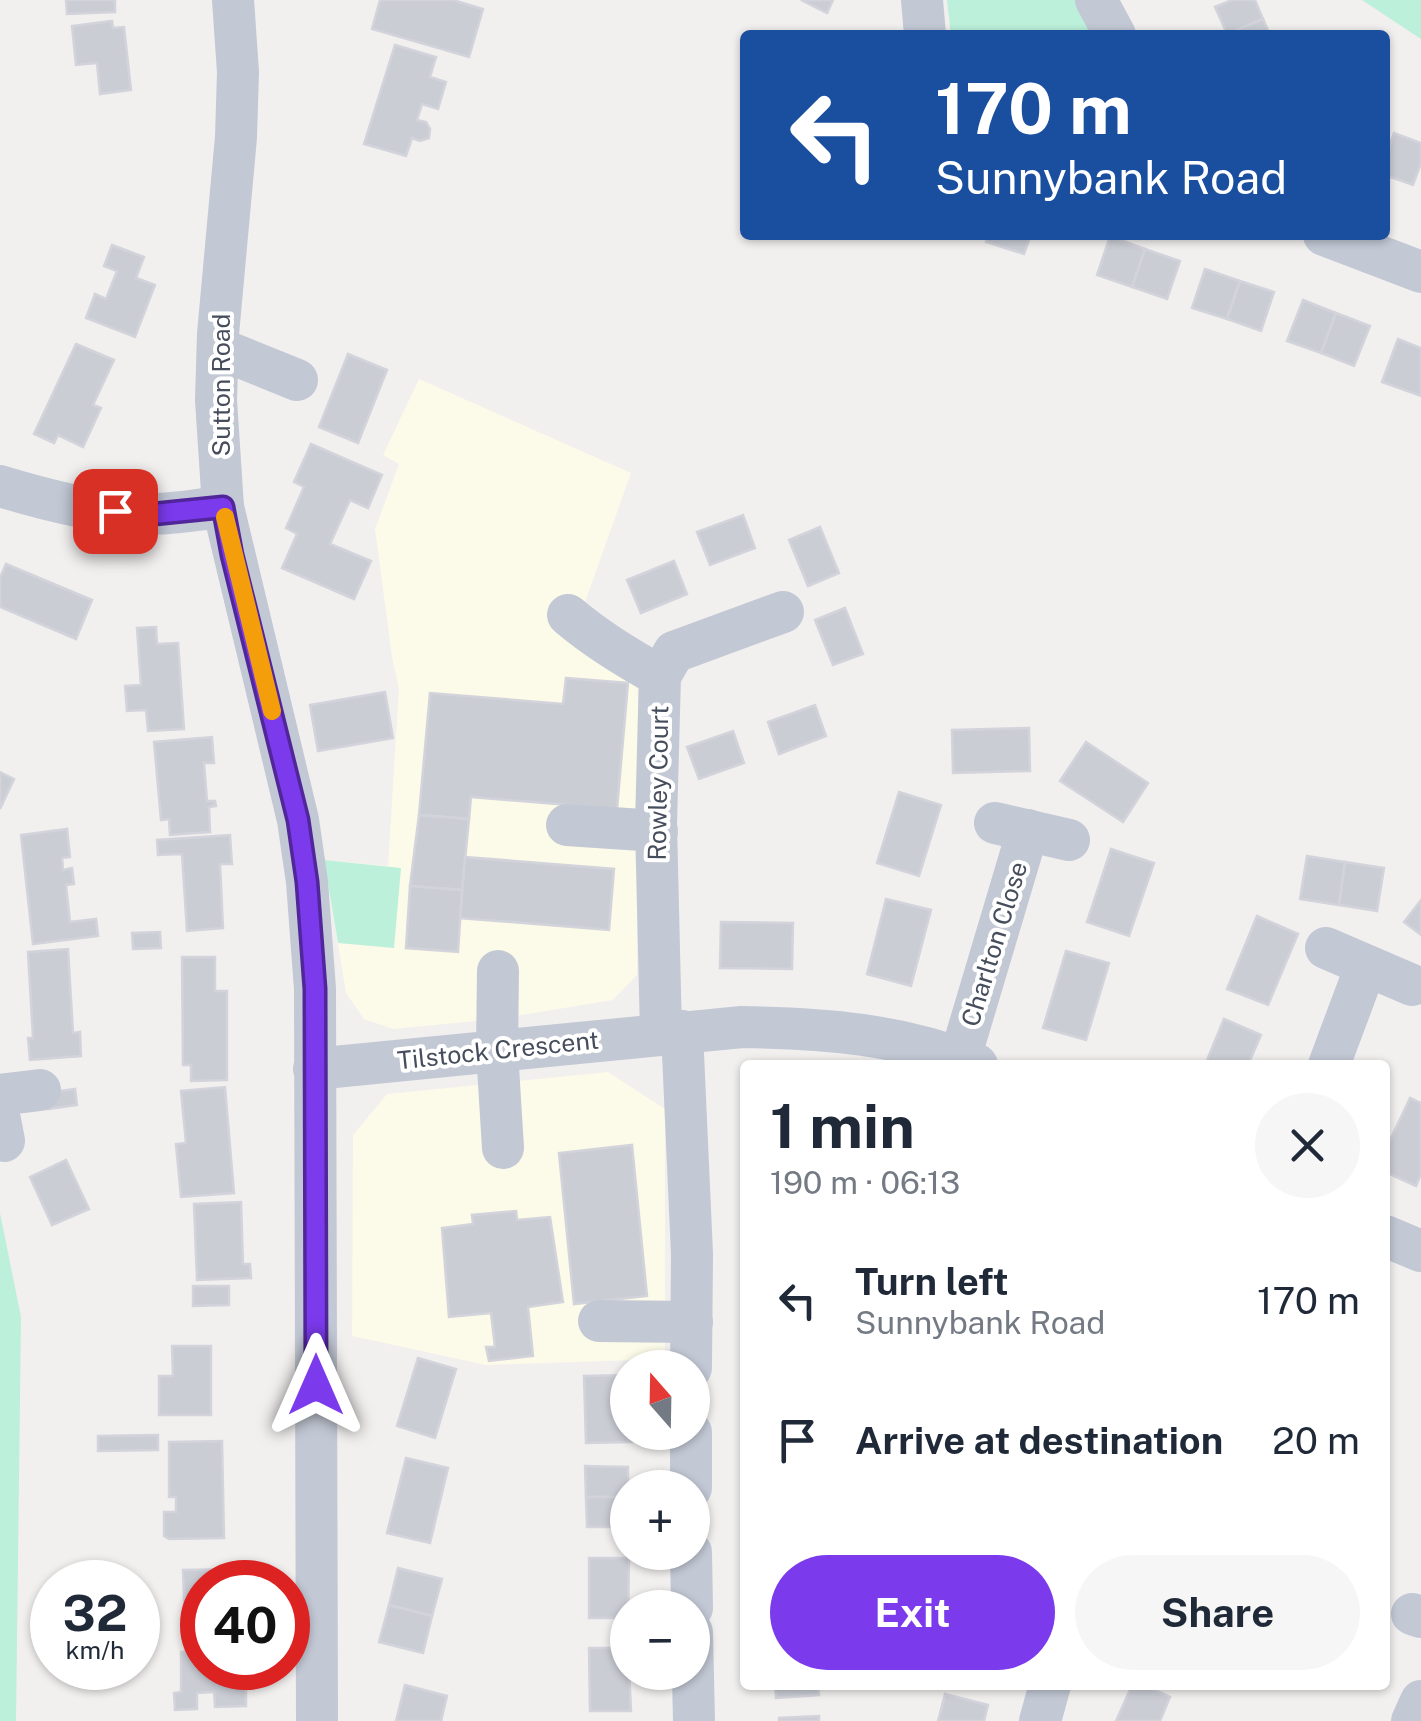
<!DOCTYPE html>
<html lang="en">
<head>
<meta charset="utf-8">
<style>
  :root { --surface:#fff; --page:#f6f6f7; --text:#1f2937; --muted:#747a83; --accent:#7c3aed }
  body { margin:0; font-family:"Public Sans",sans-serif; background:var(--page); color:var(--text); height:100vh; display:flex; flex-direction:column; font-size:38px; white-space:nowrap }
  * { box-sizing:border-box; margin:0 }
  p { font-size:32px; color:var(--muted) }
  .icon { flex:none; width:55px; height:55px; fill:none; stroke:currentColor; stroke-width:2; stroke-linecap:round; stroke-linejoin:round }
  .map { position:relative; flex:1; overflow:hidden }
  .panel { position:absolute; left:740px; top:1060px; width:650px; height:630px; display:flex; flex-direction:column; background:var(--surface); border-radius:10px; box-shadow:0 2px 8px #0004 }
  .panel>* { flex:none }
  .top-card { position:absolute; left:740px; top:30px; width:650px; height:210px; border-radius:10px; box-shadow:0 2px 8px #0004; background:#1a4fa0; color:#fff; overflow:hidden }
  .needle { width:65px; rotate:340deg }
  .tools { position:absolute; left:610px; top:1350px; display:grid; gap:20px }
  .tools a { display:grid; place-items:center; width:100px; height:100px; border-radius:50%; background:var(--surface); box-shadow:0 2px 8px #0004; font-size:50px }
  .speed { position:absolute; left:30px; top:1560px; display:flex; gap:20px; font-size:50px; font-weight:700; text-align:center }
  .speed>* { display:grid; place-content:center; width:130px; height:130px; border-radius:50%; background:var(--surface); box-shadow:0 2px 8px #0004; line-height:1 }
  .speed small { font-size:25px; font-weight:400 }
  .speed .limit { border:15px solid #d22; background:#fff; color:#111 }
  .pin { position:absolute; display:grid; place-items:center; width:85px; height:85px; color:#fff; margin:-42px; border-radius:20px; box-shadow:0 5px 15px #0006 }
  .me { position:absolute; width:110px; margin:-55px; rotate:0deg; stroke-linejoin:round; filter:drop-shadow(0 0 8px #0008) }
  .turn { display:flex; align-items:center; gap:35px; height:210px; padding:0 30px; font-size:45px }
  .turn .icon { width:130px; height:130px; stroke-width:2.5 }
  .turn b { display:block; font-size:70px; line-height:85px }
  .round { display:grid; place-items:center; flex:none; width:105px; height:105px; border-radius:52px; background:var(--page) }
  .headline { display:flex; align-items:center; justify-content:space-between; height:170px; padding:0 30px }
  h1 { font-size:60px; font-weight:700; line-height:75px }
  .action { display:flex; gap:20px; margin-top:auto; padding:20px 30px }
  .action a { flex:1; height:115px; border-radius:60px; background:var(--accent); color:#fff; font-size:40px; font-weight:700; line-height:115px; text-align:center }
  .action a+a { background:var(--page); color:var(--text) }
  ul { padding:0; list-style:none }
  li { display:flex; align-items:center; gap:30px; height:140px; padding:0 30px }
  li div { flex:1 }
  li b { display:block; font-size:38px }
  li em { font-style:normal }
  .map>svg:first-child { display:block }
  .commercial { fill:#fcfae8 }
  .green { fill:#bcf0da }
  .building { fill:#cbcdd5; stroke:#d3d4db; stroke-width:2.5 }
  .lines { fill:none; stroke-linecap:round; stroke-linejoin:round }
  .minor { stroke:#c2c8d4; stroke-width:42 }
  .route-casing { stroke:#51269a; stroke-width:25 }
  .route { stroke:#7c3aed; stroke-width:18 }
  .slow { stroke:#f59e0b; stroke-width:18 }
  .labels { text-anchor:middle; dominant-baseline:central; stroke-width:8; stroke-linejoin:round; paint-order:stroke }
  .street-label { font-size:25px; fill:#464e5d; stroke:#fff }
</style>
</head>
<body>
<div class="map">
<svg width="1421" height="1721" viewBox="0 0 1421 1721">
  <rect width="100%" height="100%" fill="#f2efef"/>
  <g class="commercial">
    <polygon points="419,379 631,473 584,605 638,647 637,975 613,1000 497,1019 393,1029 364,1019 346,993 324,860 388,866 399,689 392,657 375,529 399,464 383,455"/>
    <polygon points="608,1072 665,1109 665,1359 486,1365 352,1336 353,1135 387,1094"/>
  </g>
  <g class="green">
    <polygon points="947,0 1080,0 1096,35 951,35"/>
    <polygon points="1362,0 1421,0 1421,39"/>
    <polygon points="324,860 401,868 394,948 338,943"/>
    <polygon points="0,1213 21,1317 16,1721 0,1721"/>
  </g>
  <g class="building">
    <polygon points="66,0 115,0 115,12 67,14"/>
    <polygon points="380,0 453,0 483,9 469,57 372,29"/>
    <polygon points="801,0 833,0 827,13"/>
    <polygon points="1232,0 1255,0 1263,19 1227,34 1215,7"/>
    <polygon points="1263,19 1270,35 1227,35 1227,34"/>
    <polygon points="112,21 113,28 124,27 131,90 100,94 97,63 76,65 72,26"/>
    <polygon points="395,45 436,57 430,77 446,82 438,109 422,104 417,120 426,122 430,129 429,138 420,141 412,138 406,156 364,144"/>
    <polygon points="1394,133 1421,143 1421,163 1413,185 1385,175 1385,159"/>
    <polygon points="988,235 1031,235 1024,254 986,242"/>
    <polygon points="1110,236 1145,249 1132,287 1097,275"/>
    <polygon points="112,245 144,257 136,278 155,285 135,337 86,318 95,294 106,299 117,271 104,266"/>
    <polygon points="1145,249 1180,261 1167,299 1132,287"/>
    <polygon points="1205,269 1240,281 1227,319 1192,308"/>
    <polygon points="1240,281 1274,292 1261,331 1227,319"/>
    <polygon points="1303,300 1336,313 1321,353 1287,341"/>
    <polygon points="1336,313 1370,326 1354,366 1321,353"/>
    <polygon points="1398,339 1421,348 1421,396 1382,382"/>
    <polygon points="76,344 114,360 93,405 101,408 83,447 58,435 54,443 34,434"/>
    <polygon points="348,354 387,370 358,443 319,427"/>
    <polygon points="311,444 382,475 368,508 350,500 330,544 371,561 354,599 282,568 297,534 286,528 304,487 294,482"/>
    <polygon points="743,515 755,548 710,565 697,532"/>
    <polygon points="820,527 839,573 808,586 789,540"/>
    <polygon points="674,561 687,594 641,613 627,580"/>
    <polygon points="6,564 92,600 76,639 0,607 0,578"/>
    <polygon points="845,608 863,654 833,665 815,620"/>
    <polygon points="156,627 157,644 178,643 184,729 148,731 146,710 127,711 125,686 141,685 137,628"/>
    <polygon points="566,678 628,683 617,809 471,797 469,819 419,815 430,693 563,704"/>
    <polygon points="385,692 393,738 318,751 310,705"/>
    <polygon points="815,705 826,736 779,754 768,722"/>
    <polygon points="1029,728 1030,771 953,773 952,730"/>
    <polygon points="733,731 744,763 699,779 687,747"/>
    <polygon points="212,737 214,763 204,763 207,801 215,801 216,806 209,807 210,832 170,835 169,819 161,820 154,742"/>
    <polygon points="1086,742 1148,783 1123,822 1060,781"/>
    <polygon points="0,772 14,779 0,809"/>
    <polygon points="899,792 941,805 919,876 877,863"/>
    <polygon points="419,815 469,819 462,890 410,886"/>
    <polygon points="67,829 70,857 62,858 63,870 72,868 74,884 66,885 70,922 96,919 98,936 33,944 21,835"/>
    <polygon points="230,835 232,864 220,864 223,928 187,931 182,854 158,855 157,840"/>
    <polygon points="1111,849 1154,863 1129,936 1087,922"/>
    <polygon points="1307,856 1345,862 1339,905 1300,899"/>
    <polygon points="465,857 614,869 609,930 460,918"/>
    <polygon points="1345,862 1384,868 1377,911 1339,905"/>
    <polygon points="410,886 462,890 458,952 406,948"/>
    <polygon points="886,899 931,910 911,986 867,974"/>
    <polygon points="1421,900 1421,935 1404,922"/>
    <polygon points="1257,916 1298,934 1268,1005 1227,989"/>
    <polygon points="721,922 793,923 792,969 720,968"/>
    <polygon points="160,932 161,948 133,949 132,933"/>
    <polygon points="68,949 73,1033 80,1032 81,1056 30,1060 28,1038 33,1038 28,952"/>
    <polygon points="1066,951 1109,963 1086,1040 1043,1028"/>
    <polygon points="182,957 215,957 215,991 227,991 227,1080 191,1081 191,1065 183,1065"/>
    <polygon points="1224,1019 1261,1035 1248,1065 1205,1065"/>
    <polygon points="225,1087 234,1193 181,1197 176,1144 186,1143 181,1091"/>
    <polygon points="75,1089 77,1105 48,1109 46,1093"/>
    <polygon points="1410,1098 1421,1103 1421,1174 1416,1186 1385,1172 1385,1151"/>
    <polygon points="632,1145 647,1296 574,1304 559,1153"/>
    <polygon points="66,1160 89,1209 52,1225 30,1177"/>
    <polygon points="241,1202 243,1264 250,1264 251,1278 197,1280 194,1204"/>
    <polygon points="516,1211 517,1220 550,1217 563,1302 528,1307 533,1356 489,1361 486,1347 495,1347 491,1313 449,1317 442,1228 473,1224 472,1215"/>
    <polygon points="193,1286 229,1286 229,1305 193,1306"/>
    <polygon points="172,1346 211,1346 211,1415 159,1415 159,1376 173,1376"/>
    <polygon points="418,1358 456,1369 435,1438 397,1426"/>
    <polygon points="628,1375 628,1432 632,1432 632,1442 586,1443 584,1376"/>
    <polygon points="158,1435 158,1450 98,1451 98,1436"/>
    <polygon points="222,1441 224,1538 169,1539 164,1536 164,1512 176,1512 176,1497 169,1497 169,1442"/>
    <polygon points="406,1458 448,1468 430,1543 387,1533"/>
    <polygon points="585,1466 628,1467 628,1497 586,1497"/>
    <polygon points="586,1497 628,1497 628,1527 587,1527"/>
    <polygon points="589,1558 629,1558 628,1618 589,1618"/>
    <polygon points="398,1568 442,1579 432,1616 389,1605"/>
    <polygon points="237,1569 238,1582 202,1582 202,1624 185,1625 183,1570"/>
    <polygon points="389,1605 432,1616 423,1653 379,1642"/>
    <polygon points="202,1642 202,1668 240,1668 240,1683 246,1683 246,1706 215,1707 214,1692 197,1693 197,1709 175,1710 174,1693 181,1692 181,1652 189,1651 188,1643"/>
    <polygon points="589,1648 628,1648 631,1711 590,1711"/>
    <polygon points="405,1685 447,1696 441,1721 396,1721"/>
    <polygon points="775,1685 818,1685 819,1695 776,1698"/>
    <polygon points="1132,1685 1144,1685 1170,1697 1160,1721 1116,1721"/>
    <polygon points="945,1694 988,1705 984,1721 938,1721"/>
    <polygon points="819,1716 819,1721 779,1721 779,1718"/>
  </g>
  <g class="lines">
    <g class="minor">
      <polyline points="233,0 238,72 236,137 218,334 216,400 223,507 298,820 307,882 315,989 317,1721"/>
      <polyline points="922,0 925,35"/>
      <polyline points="1096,0 1115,35"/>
      <polyline points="1324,235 1421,272"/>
      <polyline points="218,348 297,380"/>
      <path d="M 0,486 C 50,501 100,514 153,514 C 176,514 200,509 223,507"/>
      <path d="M 568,615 C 596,639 627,658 660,676"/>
      <polyline points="995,823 1069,840"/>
      <polyline points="567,825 657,831"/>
      <polyline points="1326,948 1412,985"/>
      <polyline points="498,971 497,1051 503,1148"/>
      <polyline points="682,1031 692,1254 691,1368"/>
      <polyline points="661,1033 656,824 660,676 674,652 783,612"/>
      <polyline points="960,1058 1028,830"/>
      <polyline points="1329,1065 1366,966"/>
      <path d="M 314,1069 L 742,1027 C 822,1028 902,1034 977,1065"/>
      <polyline points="0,1095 40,1090"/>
      <polyline points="0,1120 4,1141"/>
      <polyline points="1385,1236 1421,1251"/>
      <polyline points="599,1321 692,1322"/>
      <polyline points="691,1488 691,1432"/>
      <polyline points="691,1552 692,1608"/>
      <polyline points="1412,1614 1421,1617"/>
      <polyline points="692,1632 694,1721"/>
      <polyline points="1040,1721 1050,1685"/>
      <polyline points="1412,1721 1421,1701"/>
    </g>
  </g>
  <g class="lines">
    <g class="route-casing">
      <polyline id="route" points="115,511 154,514 223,507 232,555 298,820 307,882 315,989 316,1385"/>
    </g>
    <use href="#route" class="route"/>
    <polyline class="slow" points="225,517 272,711"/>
  </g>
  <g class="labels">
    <g class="street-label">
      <text transform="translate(221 385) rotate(-90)">Sutton Road</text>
      <text transform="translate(658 783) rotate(-89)">Rowley Court</text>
      <text transform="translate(994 944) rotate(-73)">Charlton Close</text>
      <text transform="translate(498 1050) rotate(-6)">Tilstock Crescent</text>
    </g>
  </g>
</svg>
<div class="tools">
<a><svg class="needle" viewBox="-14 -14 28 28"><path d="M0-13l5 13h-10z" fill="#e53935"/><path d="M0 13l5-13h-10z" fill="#747a83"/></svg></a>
<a>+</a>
<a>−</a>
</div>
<div class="speed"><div>32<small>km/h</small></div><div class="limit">40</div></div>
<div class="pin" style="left:115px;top:511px;background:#d93025"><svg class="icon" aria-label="arrive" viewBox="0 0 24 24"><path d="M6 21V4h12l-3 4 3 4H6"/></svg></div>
<svg class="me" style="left:316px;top:1385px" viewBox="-20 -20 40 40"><path d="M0-17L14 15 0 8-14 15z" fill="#7c3aed" stroke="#fff" stroke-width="4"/></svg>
<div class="top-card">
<div class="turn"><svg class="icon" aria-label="left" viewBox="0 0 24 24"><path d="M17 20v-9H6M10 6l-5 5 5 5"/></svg><div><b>170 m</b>Sunnybank Road</div></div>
</div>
<section class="panel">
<div class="headline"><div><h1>1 min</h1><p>190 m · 06:13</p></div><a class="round"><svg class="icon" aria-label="close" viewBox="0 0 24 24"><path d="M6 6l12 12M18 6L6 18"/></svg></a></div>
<ul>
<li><svg class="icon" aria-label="left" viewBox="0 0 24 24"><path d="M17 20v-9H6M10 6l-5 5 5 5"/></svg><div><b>Turn left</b><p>Sunnybank Road</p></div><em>170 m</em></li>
<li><svg class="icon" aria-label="arrive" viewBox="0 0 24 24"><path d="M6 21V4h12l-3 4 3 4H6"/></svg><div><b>Arrive at destination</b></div><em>20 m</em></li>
</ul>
<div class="action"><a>Exit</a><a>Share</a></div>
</section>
</div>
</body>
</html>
